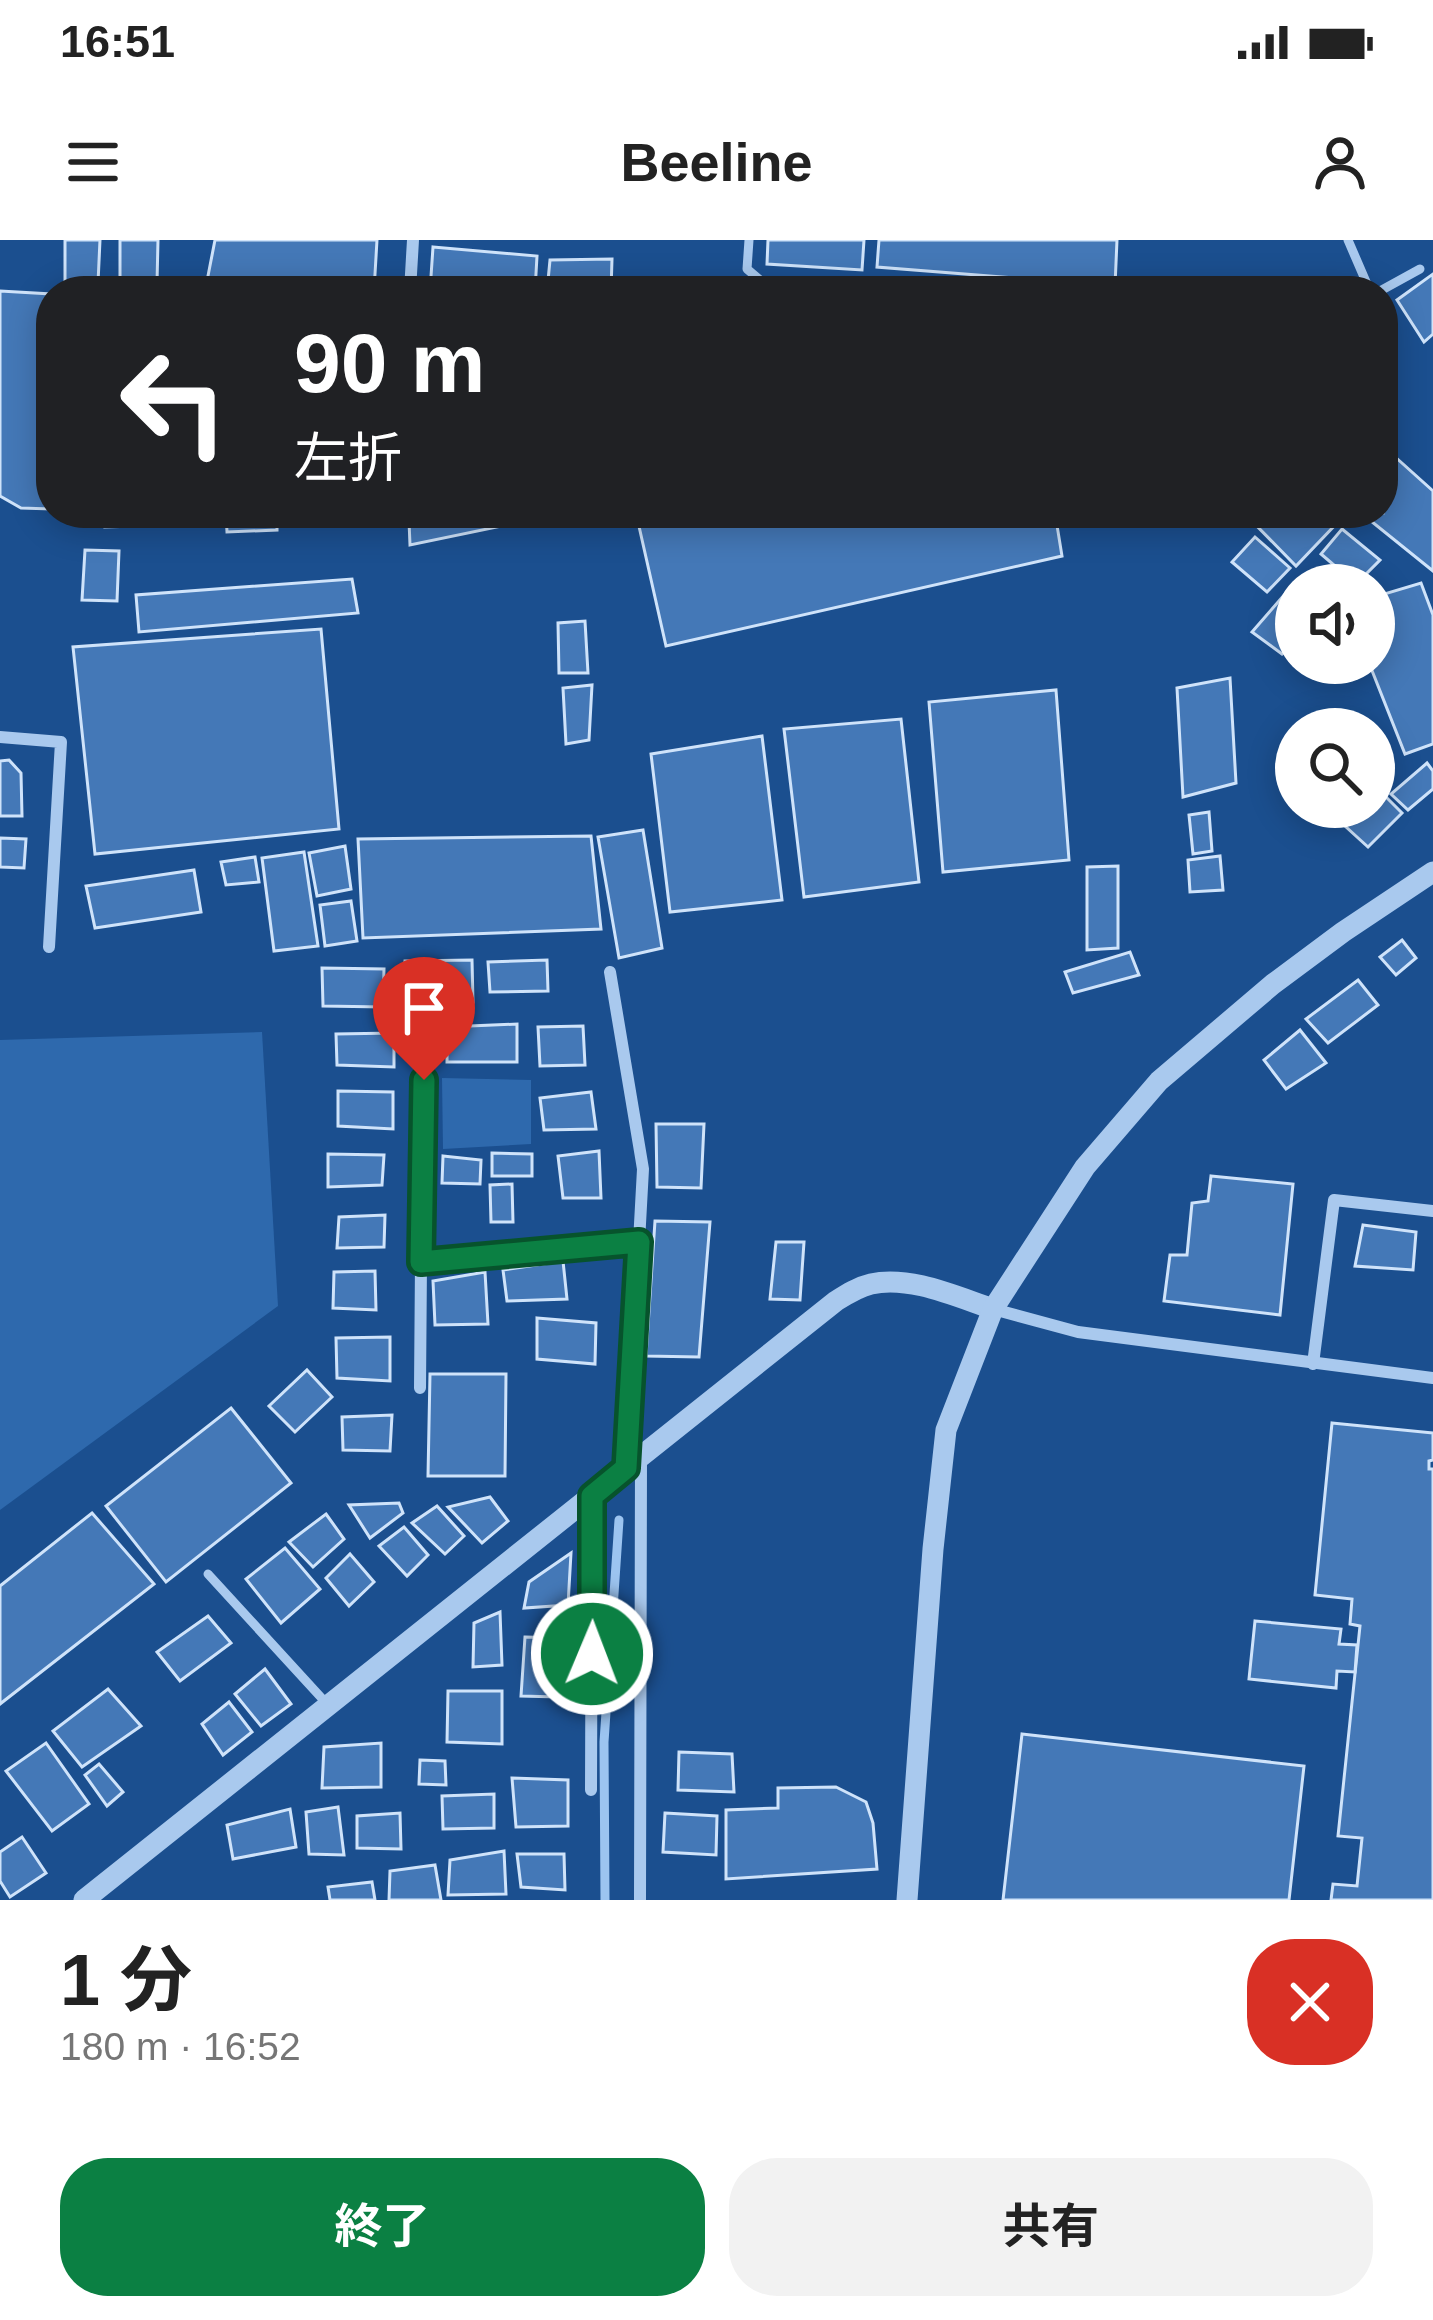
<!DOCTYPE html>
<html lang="ja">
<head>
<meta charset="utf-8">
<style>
  :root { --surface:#fff; --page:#f2f2f2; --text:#222; --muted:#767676; --accent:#0b8043 }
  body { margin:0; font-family:Helvetica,"Noto Sans JP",sans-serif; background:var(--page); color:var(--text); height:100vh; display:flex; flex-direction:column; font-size:45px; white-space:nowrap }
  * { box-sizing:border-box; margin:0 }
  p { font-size:39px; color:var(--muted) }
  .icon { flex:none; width:66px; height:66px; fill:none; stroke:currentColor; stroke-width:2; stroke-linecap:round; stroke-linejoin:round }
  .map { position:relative; height:1660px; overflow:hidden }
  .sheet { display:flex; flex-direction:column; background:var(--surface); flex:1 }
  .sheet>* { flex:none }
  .banner { position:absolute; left:36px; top:36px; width:1362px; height:252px; border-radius:48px; box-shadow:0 6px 30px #0003; background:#202124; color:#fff; overflow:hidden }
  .tools { position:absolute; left:1275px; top:324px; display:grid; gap:24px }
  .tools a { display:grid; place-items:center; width:120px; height:120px; border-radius:50%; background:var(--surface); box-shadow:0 6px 30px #0003; font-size:60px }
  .pin { position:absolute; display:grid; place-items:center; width:102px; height:102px; color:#fff; margin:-123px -51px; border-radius:50% 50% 50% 0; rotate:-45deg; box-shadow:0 0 12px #0007 }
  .pin .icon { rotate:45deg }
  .me { position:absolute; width:132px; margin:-66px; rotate:1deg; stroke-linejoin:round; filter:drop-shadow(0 0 9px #0008) }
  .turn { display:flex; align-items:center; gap:42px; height:252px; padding:0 60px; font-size:54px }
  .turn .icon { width:156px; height:156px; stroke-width:2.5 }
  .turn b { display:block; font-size:84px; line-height:102px }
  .round { display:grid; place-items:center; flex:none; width:126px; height:126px; border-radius:48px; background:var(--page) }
  .overview { display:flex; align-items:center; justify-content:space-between; height:204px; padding:0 60px }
  h1 { font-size:72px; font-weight:700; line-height:90px }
  .primary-button { display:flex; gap:24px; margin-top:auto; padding:24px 60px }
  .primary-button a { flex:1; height:138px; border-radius:48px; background:var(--accent); color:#fff; font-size:48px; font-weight:700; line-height:138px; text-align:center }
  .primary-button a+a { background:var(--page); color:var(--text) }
  .status { display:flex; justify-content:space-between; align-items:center; height:84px; padding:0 60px; background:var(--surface); direction:ltr }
  .status svg { height:33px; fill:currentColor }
  header { display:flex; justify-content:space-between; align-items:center; height:156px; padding:0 60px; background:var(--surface); font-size:54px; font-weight:700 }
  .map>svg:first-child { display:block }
  .green { fill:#2e69ad }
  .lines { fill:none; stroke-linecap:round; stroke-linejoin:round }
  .stream { stroke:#9cc4f0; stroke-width:9 }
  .building { fill:#4478b7; stroke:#cfe3fa; stroke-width:3 }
  .service { stroke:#a9c9ee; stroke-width:9 }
  .minor { stroke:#a9c9ee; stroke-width:12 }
  .tertiary { stroke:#a9c9ee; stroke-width:21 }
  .route-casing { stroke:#07532c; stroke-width:30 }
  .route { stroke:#0b8043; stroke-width:21 }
</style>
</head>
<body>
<div class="status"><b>16:51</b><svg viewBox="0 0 49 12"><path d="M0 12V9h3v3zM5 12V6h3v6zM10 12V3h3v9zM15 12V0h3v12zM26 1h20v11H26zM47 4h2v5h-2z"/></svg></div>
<header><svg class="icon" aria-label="menu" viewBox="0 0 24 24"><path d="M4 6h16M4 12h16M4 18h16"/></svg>Beeline<svg class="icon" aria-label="person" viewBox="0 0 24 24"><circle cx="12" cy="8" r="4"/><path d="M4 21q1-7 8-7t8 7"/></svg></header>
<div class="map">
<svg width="1433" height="1660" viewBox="0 0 1433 1660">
  <rect width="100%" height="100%" fill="#1b4f8f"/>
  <g class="green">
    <polygon points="262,792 278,1066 0,1270 0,800"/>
    <polygon points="442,838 531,840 531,904 443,909"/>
  </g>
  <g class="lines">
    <polyline class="stream" points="605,1660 604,1502 619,1280"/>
  </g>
  <g class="building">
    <polygon points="65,0 100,0 98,43 65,44"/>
    <polygon points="120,0 158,0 157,43 120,44"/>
    <polygon points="215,0 377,0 374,51 207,41"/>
    <polygon points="768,0 864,0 862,30 767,24"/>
    <polygon points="879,0 1117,0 1115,46 877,27"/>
    <polygon points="433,7 537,16 535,51 430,51"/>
    <polygon points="612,19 611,51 547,51 550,20"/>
    <polygon points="1433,34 1433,94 1424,102 1397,60"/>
    <polygon points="0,51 51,54 51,269 21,268 0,256"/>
    <polygon points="1383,206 1433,251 1433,331 1361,273 1383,273"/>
    <polygon points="106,273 170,273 169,285 105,287"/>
    <polygon points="226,273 277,273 277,290 227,292"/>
    <polygon points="440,273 510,273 511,284 410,305 409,281"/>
    <polygon points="636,273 1055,273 1062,316 666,406"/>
    <polygon points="1252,273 1326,273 1337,283 1296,326 1248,277"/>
    <polygon points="1342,289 1380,320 1356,344 1321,314"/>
    <polygon points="1255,297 1290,328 1267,352 1232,322"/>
    <polygon points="85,310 119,311 117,361 82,360"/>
    <polygon points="352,339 358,373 139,392 136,355"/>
    <polygon points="1421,343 1433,375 1433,504 1405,514 1369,423 1374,423 1374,357"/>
    <polygon points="1292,346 1296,350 1296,401 1282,414 1252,392"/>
    <polygon points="585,381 588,433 559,433 558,383"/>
    <polygon points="321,389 339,589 95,614 73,407"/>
    <polygon points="1230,438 1236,543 1183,557 1177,448"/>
    <polygon points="592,445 589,500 566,504 563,448"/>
    <polygon points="1056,450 1069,620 943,632 929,462"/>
    <polygon points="901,479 919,642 804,657 784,489"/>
    <polygon points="762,496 782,660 670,672 651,514"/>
    <polygon points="9,520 21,533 22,576 0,576 0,521"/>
    <polygon points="1427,523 1433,531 1433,549 1408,570 1391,554"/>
    <polygon points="1381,552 1402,573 1368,607 1345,586 1366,567 1374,567 1374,559"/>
    <polygon points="1209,572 1212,611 1193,614 1189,575"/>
    <polygon points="643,590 662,708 619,718 598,597"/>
    <polygon points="591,596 601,689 363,698 358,599"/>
    <polygon points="0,598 26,599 24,628 0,627"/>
    <polygon points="345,606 351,649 317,656 309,613"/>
    <polygon points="304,612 318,706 274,711 262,618"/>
    <polygon points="1220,616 1223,650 1190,652 1188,620"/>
    <polygon points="255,617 259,642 226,645 221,622"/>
    <polygon points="1118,626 1118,708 1087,710 1087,627"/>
    <polygon points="194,630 201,672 95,688 86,646"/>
    <polygon points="351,661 357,701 325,706 320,665"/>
    <polygon points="1402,700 1416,718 1396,735 1380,717"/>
    <polygon points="1130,712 1139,735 1073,753 1065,732"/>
    <polygon points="472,720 473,762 403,761 405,721"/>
    <polygon points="547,720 548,751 490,752 488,722"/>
    <polygon points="322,728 384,729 383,767 323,766"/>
    <polygon points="1358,740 1378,765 1328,803 1306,779"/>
    <polygon points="517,784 517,822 447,822 447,787"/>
    <polygon points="583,786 585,825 540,826 538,787"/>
    <polygon points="1300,790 1326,823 1286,849 1264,820"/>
    <polygon points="394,793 394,827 337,825 336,794"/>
    <polygon points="338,851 393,852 393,889 338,886"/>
    <polygon points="591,852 596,889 544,890 540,858"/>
    <polygon points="656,884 704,884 701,948 657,947"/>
    <polygon points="599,911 601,958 563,958 558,916"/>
    <polygon points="492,913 532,914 532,936 492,936"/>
    <polygon points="328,914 384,915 382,945 328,947"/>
    <polygon points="443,916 481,920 480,944 442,943"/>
    <polygon points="1211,936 1293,944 1280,1075 1164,1061 1170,1015 1187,1015 1192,963 1208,961"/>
    <polygon points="512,944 513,982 491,982 490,945"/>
    <polygon points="385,975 384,1007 337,1008 339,977"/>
    <polygon points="655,981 710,982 699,1117 646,1116"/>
    <polygon points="1363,985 1416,992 1413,1030 1355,1026"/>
    <polygon points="776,1002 804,1002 800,1060 770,1059"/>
    <polygon points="563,1021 567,1059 507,1061 503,1030"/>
    <polygon points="375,1031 376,1070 333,1068 334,1032"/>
    <polygon points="485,1032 488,1084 435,1085 433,1041"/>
    <polygon points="537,1078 596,1083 595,1124 537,1119"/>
    <polygon points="390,1097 390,1141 337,1138 336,1098"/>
    <polygon points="307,1130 332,1157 295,1192 269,1166"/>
    <polygon points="430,1134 506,1134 505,1236 428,1236"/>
    <polygon points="231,1168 291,1243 166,1342 106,1266"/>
    <polygon points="392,1175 390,1211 343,1210 342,1177"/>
    <polygon points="1332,1183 1433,1193 1433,1220 1429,1221 1429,1229 1433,1229 1433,1660 1331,1660 1333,1644 1357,1646 1362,1598 1338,1596 1360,1386 1350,1384 1352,1359 1315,1355"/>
    <polygon points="490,1257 508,1281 482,1303 448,1267"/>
    <polygon points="399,1263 403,1273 370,1298 349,1265"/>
    <polygon points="437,1266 464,1296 445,1314 412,1283"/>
    <polygon points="92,1273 154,1344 0,1464 0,1346"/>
    <polygon points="326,1274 344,1299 313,1327 289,1302"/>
    <polygon points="404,1287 428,1315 407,1336 379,1306"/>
    <polygon points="285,1308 320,1349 281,1383 246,1339"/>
    <polygon points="571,1313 568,1365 524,1368 529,1342"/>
    <polygon points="350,1314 374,1342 349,1366 326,1338"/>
    <polygon points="500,1372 502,1425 473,1427 474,1383"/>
    <polygon points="208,1376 231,1403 180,1441 157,1412"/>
    <polygon points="1255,1381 1341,1389 1339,1404 1357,1405 1355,1432 1337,1431 1336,1448 1249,1439"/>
    <polygon points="525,1397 565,1398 558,1457 521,1456"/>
    <polygon points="265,1429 291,1464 261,1486 235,1454"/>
    <polygon points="108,1449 141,1486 82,1527 53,1491"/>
    <polygon points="448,1451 502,1451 502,1504 447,1502"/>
    <polygon points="229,1462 252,1492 223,1515 202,1484"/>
    <polygon points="1022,1494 1304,1526 1289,1660 1003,1660"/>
    <polygon points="46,1503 89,1564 52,1591 6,1531"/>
    <polygon points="381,1503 381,1547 322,1548 324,1507"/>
    <polygon points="679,1512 732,1514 734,1552 678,1550"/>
    <polygon points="420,1520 445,1521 446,1545 419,1544"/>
    <polygon points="99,1524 123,1552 107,1566 85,1535"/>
    <polygon points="512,1538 568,1540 568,1586 516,1587"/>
    <polygon points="836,1547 866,1562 873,1583 877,1629 726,1639 726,1570 778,1568 778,1548"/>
    <polygon points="494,1554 494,1588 443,1589 442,1556"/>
    <polygon points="338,1567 344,1615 309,1614 306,1572"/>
    <polygon points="290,1569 296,1607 233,1619 227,1585"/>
    <polygon points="400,1573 401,1609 357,1608 357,1576"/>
    <polygon points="665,1573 717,1576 716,1615 663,1612"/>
    <polygon points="22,1597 46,1633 10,1657 0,1641 0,1612"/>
    <polygon points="504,1611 506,1654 448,1655 450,1620"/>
    <polygon points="517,1614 564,1614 565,1650 521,1647"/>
    <polygon points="435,1625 441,1660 389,1660 390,1631"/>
    <polygon points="372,1642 375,1660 330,1660 328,1647"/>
  </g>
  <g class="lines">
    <g class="service">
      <polyline points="749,0 747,29 767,46 862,51"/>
      <polyline points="1348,0 1370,51"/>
      <polyline points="1380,51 1420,29"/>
      <polyline points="208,1334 328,1465"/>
    </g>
    <g class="minor">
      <polyline points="410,51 413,0"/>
      <polyline points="0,497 61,502 49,707"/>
      <polyline points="610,732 643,929 639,1002"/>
      <polyline points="425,795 421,1022 639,1002 626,1227"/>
      <polyline points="993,1069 1078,1092 1433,1138"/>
      <polyline points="1313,1124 1334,960 1433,971"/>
      <polyline points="420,1148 421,1022"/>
      <polyline points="591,1550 592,1257"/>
      <polyline points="640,1660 641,1218"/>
    </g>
    <g class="tertiary">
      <path d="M 84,1660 L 836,1061 C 847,1054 858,1047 871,1044 C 909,1035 957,1057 993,1069"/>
      <polyline points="907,1660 933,1309 946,1190 993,1069 1085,927 1159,841 1273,744 1343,692 1433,632"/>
    </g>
  </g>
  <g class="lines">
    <g class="route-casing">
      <polyline id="route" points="424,840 421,1022 639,1002 626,1228 592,1256 592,1414"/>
    </g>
    <use href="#route" class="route"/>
  </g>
</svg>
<div class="tools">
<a><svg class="icon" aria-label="sound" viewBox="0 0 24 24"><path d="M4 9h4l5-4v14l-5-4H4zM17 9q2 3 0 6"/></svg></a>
<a><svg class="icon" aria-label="search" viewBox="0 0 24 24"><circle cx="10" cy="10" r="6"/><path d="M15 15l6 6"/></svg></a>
</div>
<div class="pin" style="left:424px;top:840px;background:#d93025"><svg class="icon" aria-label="arrive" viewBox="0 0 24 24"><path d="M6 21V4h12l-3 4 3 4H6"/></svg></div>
<svg class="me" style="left:592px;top:1414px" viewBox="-20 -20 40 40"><circle r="17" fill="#0b8043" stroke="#fff" stroke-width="3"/><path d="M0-11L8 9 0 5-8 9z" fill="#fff"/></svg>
<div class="banner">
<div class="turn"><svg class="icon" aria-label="left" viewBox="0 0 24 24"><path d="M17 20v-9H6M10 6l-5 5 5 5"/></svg><div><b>90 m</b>左折</div></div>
</div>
</div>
<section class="sheet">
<div class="overview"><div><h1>1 分</h1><p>180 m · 16:52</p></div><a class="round" style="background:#d93025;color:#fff"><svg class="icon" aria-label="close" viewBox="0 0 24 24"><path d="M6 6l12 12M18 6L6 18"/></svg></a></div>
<div class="primary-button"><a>終了</a><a>共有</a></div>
</section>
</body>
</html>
